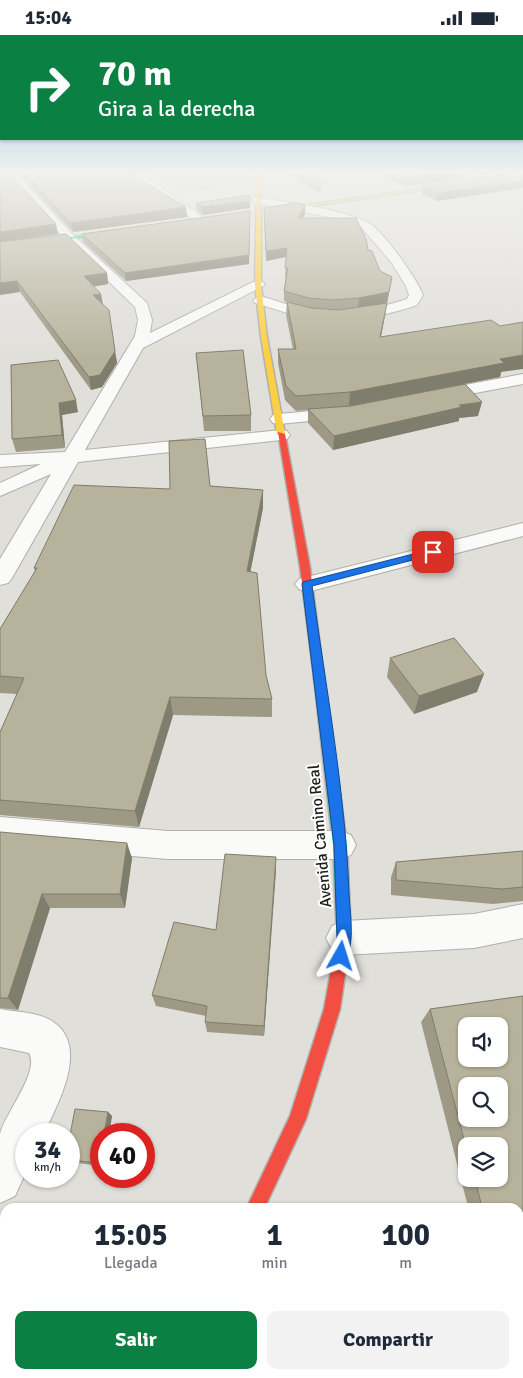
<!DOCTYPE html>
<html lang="es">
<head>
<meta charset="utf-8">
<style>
  :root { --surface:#fff; --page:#f2f2f3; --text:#1f2937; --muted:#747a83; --accent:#0b8043 }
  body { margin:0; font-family:Signika,sans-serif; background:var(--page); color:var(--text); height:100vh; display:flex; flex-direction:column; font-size:19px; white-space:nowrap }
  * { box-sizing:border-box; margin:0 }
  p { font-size:16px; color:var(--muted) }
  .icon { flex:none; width:28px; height:28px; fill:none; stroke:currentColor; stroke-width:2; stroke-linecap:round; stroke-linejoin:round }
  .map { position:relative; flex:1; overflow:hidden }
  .panel { position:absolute; left:0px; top:1168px; width:524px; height:176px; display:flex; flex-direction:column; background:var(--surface); border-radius:15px 15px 0 0; box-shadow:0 1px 4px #0004 }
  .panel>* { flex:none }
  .top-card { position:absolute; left:0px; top:0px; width:524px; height:105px; box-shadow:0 1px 4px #0004; background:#0b8043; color:#fff; overflow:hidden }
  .fabs { position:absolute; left:458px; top:982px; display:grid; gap:10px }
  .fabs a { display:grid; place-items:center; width:50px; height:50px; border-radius:10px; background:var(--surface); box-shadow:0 1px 4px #0004; font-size:25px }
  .speed { position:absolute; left:15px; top:1088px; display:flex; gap:10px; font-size:25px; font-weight:700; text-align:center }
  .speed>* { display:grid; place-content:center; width:65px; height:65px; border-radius:50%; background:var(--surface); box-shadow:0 1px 4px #0004; line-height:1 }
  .speed small { font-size:12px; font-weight:400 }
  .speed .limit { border:8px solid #d22; background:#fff; color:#111 }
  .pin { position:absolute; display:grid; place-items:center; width:42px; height:42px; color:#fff; margin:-21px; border-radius:10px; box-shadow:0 2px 8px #0006 }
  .me { position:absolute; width:55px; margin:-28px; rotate:6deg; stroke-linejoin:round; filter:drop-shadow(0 0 4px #0008) }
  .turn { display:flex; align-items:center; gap:18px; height:105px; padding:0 15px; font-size:22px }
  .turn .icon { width:65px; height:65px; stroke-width:2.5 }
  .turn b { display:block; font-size:35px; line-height:42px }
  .eta { display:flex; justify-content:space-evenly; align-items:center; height:85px; text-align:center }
  .eta b { font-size:30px; font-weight:700; line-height:35px }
  .button { display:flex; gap:10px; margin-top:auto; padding:10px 15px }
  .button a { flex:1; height:58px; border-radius:10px; background:var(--accent); color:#fff; font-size:20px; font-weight:700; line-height:58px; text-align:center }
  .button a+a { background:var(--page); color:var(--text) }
  .status { display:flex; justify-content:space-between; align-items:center; height:35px; padding:0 25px; background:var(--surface); direction:ltr }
  .status svg { height:14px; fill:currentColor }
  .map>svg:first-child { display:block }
  .green { fill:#bce0b7 }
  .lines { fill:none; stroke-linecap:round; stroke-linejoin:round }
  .street-casing { stroke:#b0afab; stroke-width:2 }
  .fast-casing { stroke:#b0afab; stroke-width:3 }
  .slow-casing { stroke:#b0afab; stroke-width:3 }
  .jam-casing { stroke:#b0afab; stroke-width:3 }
  .street { fill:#fafaf9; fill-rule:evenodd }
  .fast { fill:#16e098; fill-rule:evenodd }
  .slow { fill:#ffcf43; fill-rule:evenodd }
  .jam { fill:#f24e42; fill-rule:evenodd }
  .wall { fill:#9d9985; fill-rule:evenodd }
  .shaded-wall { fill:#7f7d6c }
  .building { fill:#b6b29b; stroke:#7f7d6c; fill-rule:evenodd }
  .route { fill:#1a73e8; stroke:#114b97 }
  .labels { text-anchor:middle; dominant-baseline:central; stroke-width:4; stroke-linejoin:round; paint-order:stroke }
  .near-street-label { font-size:16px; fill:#1e1e1a; stroke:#fff }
</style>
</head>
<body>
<div class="status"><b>15:04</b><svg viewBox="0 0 49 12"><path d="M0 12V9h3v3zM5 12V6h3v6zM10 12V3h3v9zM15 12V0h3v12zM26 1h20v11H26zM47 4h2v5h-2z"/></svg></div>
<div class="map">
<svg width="523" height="1343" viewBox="0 0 523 1343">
  <rect width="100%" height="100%" fill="#e0dfda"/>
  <polygon class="green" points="149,137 248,137 247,149 181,159"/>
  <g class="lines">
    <g class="street-casing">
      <g id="street">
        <polygon points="4,137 14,137 74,201 147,268 152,285 150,298 253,247 263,247 265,250 143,313 85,415 281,395 287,396 290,400 287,404 281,405 78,427 12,543 8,548 0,550 0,524 51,439 0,461 0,448 41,429 0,432 0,420 65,417 135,301 138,285 135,272 66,205"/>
        <polygon points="128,137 139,137 207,185 205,187 197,187"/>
        <polygon points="452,137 465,137 485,146 477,148"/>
        <path d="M 257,162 C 293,169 333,172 367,187 C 382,194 417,244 423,260 L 417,270 C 384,281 346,290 311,284 C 292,281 274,273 255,268 L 253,265 L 260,261 C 276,265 292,272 308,275 C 340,282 376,274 407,264 L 409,260 L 406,251 L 391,227 L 361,192 L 333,183 L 253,167 L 253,163 Z"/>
        <polygon points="523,339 523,349 433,366 427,365 425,361 427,357 433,356"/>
        <polygon points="345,373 351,374 354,378 351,382 279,389 273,388 270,384 273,380 279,379"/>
        <polygon points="523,488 523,501 307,557 299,554 295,549 299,544"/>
        <polygon points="0,782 168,796 340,796 351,800 356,810 351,820 340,824 168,824 0,810"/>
        <polygon points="523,869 523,903 474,913 344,920 332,915 326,903 332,891 344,886 474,879"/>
        <path d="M 0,974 C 16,977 38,977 52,986 C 91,1011 57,1069 44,1099 L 26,1099 L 26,1137 L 15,1161 L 0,1168 C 0,1151 0,1113 0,1099 C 5,1078 40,1037 29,1018 L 0,1012 Z"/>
      </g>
    </g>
    <g class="fast-casing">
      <g id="fast">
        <polygon points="122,195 120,197 0,214 0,212"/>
        <polygon points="319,639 324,643 347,810 351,903 347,918 342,920 337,918 335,913 337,903 333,810 314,643"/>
      </g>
    </g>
    <g class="slow-casing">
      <g id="slow">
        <polygon points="257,137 261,137 261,250 267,302 285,399 281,401 277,399 261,302 255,250"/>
        <polygon points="523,139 523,141 269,177 267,176"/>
        <polygon points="173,1339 193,1339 192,1343 172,1343"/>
      </g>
    </g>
    <g class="jam-casing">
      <g id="jam">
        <polygon points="278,397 285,399 310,532 324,643 319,647 314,643 300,532"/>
        <polygon points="342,906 347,908 349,913 340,974 306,1084 265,1172 247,1172 290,1081 324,974 335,913 337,908"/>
      </g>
    </g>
    <use href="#street" class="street"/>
    <use href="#fast" class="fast"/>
    <use href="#slow" class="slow"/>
    <use href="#jam" class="jam"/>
  </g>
  <g class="wall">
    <polygon points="17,137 128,137 187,182 73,197"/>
    <polygon points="284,137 313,137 321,150 320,158"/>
    <polygon points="373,137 463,137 462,144 405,151"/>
    <polygon points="470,137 509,137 479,141"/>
    <polygon points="523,137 437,166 422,159 423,151"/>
    <polygon points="196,168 250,173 203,180 196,175"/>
    <polygon points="264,173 305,179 302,183 368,215 380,236 392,242 387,268 384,268 387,268 381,302 501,337 500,342 350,371 478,381 459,383 459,386 333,415 308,388 308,375 296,376 285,365 278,328 278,314 293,314 286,280 287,267 284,266 284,256 286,243 285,243 286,222 266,226"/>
    <polygon points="82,199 249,229 126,246 83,207"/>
    <polygon points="0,207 107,238 108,249 94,251 103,269 117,328 102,352 91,355 20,257"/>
    <polygon points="196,318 251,380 251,396 204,396"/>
    <polygon points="11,330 78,377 62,380 65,413 16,417 12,404"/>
    <polygon points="210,451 263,455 263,473 250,537 266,640 272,664 272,682 173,680 139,792 0,780 0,697 17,659 0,658 0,594 35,537 34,533 170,454"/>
    <polygon points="390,623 477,657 414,679 387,642"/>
    <polygon points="0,797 132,823 125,873 50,873 18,975 0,973"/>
    <polygon points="523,816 523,866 493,869 391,860 391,842 396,827"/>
    <polygon points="276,822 264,1001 207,997 205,987 206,981 156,971 152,960 216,895"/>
    <path d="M 523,961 L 523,1191 L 519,1192 L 519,1172 L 468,1172 L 421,987 L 430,974 ZM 466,1111 L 499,1144 L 466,1144 Z"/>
    <polygon points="108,1077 112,1081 109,1099 101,1099 101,1131 69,1127 69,1105"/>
    <polygon points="519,1275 523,1277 523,1324 519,1322"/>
    <polygon points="338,1339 404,1339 411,1343 337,1343"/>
  </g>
  <g class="shaded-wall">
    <polygon points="454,137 463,137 462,144 405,151 406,143"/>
    <polygon points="480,137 509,137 479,141"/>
    <polygon points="523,146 523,153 437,166 438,158"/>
    <polygon points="250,160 250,173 203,180 202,172"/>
    <polygon points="305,170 305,179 298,192 298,183"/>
    <polygon points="186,172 187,182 73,197 71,188"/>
    <polygon points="250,176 249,229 126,246 125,238"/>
    <polygon points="56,189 58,199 0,207 0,197"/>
    <polygon points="287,213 286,222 266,226 266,216"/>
    <polygon points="107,238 108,249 86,253 84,241"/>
    <polygon points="392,242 387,268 358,274 359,263"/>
    <polygon points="17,246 20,257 0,260 0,248"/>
    <polygon points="101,259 103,270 93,260"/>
    <polygon points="387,268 385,281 378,316 380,302"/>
    <polygon points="109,275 117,328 102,352 91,355 89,342"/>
    <polygon points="523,320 523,334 501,337 500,342 349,371 350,357 500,324"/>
    <polygon points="76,365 78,377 62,380 65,413 62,400 59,368"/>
    <polygon points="482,367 478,381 459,383 459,386 333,415 334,401 459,370"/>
    <polygon points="263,455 263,473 247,554 247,536"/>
    <polygon points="484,639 477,657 414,679 419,661"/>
    <polygon points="170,662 173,680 139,792 135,776"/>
    <polygon points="127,808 132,823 125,873 120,859"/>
    <polygon points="276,822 276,836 264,1001 264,991"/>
    <polygon points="42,859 50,873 18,975 8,963"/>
    <polygon points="108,1077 112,1081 109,1099 104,1099"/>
    <polygon points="101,1117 101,1130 99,1128"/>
  </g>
  <g class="building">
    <polygon points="0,137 8,137 56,189 0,197"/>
    <polygon points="23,137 128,137 186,172 71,188"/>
    <polygon points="298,137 313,137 321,150"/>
    <polygon points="391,137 454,137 406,143"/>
    <polygon points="523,137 523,146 438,158 423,151"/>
    <polygon points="250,160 250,166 202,172 196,168"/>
    <polygon points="295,168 305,170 298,183 356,183 366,204 368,215 372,216 380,236 392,242 389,257 359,263 333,265 309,263 284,256 288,233 285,233 287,213 266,216 264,173"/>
    <polygon points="250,176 249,220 125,238 82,199"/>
    <polygon points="66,199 107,238 84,241 101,259 93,260 109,275 115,316 100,340 89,342 17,246 0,248 0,207"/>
    <polygon points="287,267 311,273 339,275 387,268 380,302 491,285 500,291 523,287 523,320 500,324 504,328 350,357 296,361 286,351 278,314 296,314"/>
    <polygon points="243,315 251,380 203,381 196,318"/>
    <polygon points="58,325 76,365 59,368 62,400 12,404 11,330"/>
    <polygon points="465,349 482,367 459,370 462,372 334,401 308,374 351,371"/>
    <polygon points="205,404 210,451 263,455 247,536 257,538 266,640 272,664 170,662 135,776 0,765 0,697 24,643 0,641 0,594 37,533 34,533 74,450 170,454 169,406"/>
    <polygon points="454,603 484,639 419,661 390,623"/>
    <polygon points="0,797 127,808 120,859 42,859 8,963 0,963"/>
    <polygon points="523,816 523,852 502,854 396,845 396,827"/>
    <polygon points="225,819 276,822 264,991 205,987 207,971 152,960 174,887 216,895"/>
    <path d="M 523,961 L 523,1190 L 519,1191 L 519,1172 L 482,1172 L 475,1144 L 499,1144 L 499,1111 L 466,1111 L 466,1112 L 430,974 ZM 466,991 L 499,991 L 499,1024 L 466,1024 ZM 466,1051 L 499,1051 L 499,1084 L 466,1084 Z"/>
    <polygon points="75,1074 108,1077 104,1099 101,1099 101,1117 99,1128 69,1125 69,1105"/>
    <polygon points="519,1275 523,1277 523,1322 519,1319"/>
    <polygon points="343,1339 402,1339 410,1343 342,1343"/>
  </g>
  <linearGradient id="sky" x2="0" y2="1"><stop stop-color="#7cb4e6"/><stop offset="0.42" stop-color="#f1f1ee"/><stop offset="1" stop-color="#f1f1ee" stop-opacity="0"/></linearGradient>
  <rect width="523" height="325" fill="url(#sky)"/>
  <path class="route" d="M 433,514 L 438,517 L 436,519 L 312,551 C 326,653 345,755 349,858 C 350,880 355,905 346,926 L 341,928 L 336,926 L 334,921 L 337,903 L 334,810 L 302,549 L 303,547 Z"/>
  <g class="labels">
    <g class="near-street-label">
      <text transform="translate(320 801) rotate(-95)">Avenida Camino Real</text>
    </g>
  </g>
</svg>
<div class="fabs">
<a><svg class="icon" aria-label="sound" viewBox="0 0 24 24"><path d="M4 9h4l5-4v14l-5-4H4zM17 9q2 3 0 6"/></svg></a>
<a><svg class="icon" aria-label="search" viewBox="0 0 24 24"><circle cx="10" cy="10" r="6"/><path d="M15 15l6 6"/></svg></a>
<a><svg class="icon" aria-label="layers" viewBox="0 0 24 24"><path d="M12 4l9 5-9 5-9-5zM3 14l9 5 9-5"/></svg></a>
</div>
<div class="speed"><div>34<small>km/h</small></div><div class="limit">40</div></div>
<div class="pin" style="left:433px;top:517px;background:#d93025"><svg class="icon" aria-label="arrive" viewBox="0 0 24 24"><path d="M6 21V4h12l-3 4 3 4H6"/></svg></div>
<svg class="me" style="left:341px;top:921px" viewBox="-20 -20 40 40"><path d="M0-17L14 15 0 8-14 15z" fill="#1a73e8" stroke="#fff" stroke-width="4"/></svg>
<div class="top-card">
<div class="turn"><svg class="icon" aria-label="right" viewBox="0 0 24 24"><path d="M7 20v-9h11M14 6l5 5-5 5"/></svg><div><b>70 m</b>Gira a la derecha</div></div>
</div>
<section class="panel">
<div class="eta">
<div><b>15:05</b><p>Llegada</p></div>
<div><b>1</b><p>min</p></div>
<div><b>100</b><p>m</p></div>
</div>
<div class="button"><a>Salir</a><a>Compartir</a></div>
</section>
</div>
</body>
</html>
